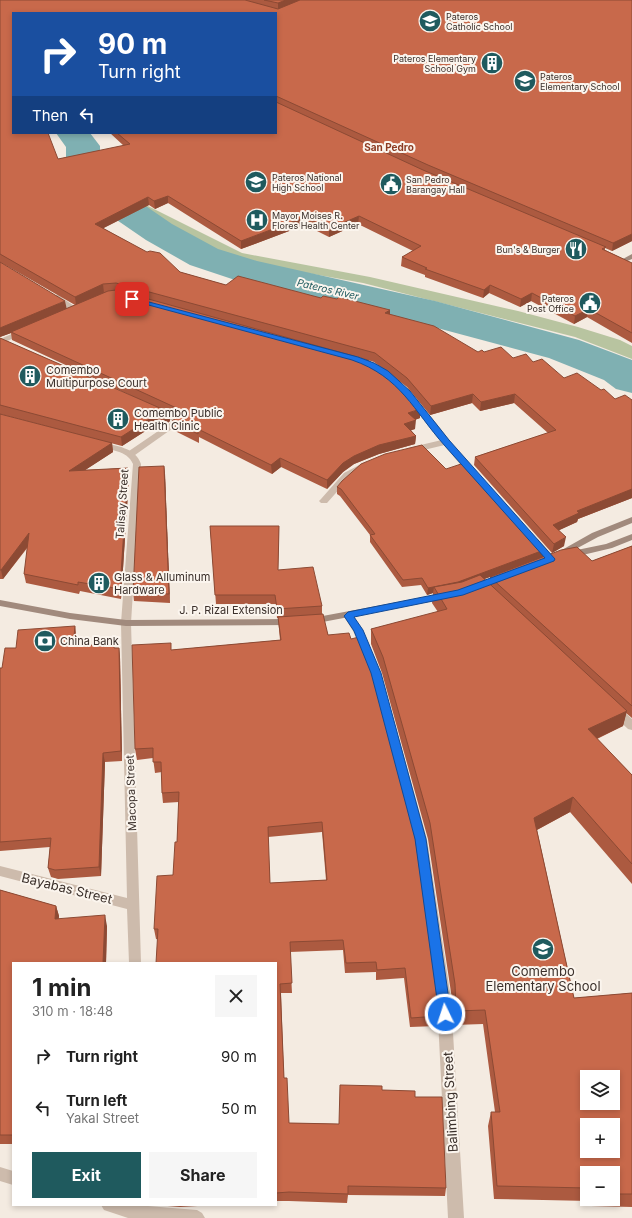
<!DOCTYPE html>
<html lang="en">
<head>
<meta charset="utf-8">
<style>
  :root { --surface:#fff; --page:#f6f6f6; --text:#222; --muted:#767676; --accent:#1f5a5e }
  body { margin:0; font-family:Inter,sans-serif; background:var(--page); color:var(--text); height:100vh; display:flex; flex-direction:column; font-size:15px; white-space:nowrap }
  * { box-sizing:border-box; margin:0 }
  p { font-size:13px; color:var(--muted) }
  .icon { flex:none; width:22px; height:22px; fill:none; stroke:currentColor; stroke-width:2; stroke-linecap:round; stroke-linejoin:round }
  .map { position:relative; flex:1; overflow:hidden }
  .details { position:absolute; left:12px; top:962px; width:265px; height:244px; display:flex; flex-direction:column; background:var(--surface); border-radius:0px; box-shadow:0 2px 6px #0003 }
  .details>* { flex:none }
  .top-card { position:absolute; left:12px; top:12px; width:265px; height:122px; border-radius:0px; box-shadow:0 2px 6px #0003; background:#1a4fa0; color:#fff; overflow:hidden }
  .tools { position:absolute; left:580px; top:1070px; display:grid; gap:8px }
  .tools a { display:grid; place-items:center; width:40px; height:40px; border-radius:0px; background:var(--surface); box-shadow:0 2px 6px #0003; font-size:20px }
  .pin { position:absolute; display:grid; place-items:center; width:34px; height:34px; color:#fff; margin:-17px; border-radius:8px; box-shadow:0 2px 6px #0006 }
  .me { position:absolute; width:44px; margin:-22px; rotate:356deg; stroke-linejoin:round; filter:drop-shadow(0 0 3px #0008) }
  .turn { display:flex; align-items:center; gap:14px; height:84px; padding:0 20px; font-size:18px }
  .turn .icon { width:52px; height:52px; stroke-width:2.5 }
  .turn b { display:block; font-size:28px; line-height:34px }
  .then { display:flex; align-items:center; height:38px; padding:0 20px; background:#0003; gap:8px; font-size:15px }
  .round { display:grid; place-items:center; flex:none; width:42px; height:42px; border-radius:0px; background:var(--page) }
  .head { display:flex; align-items:center; justify-content:space-between; height:68px; padding:0 20px }
  h1 { font-size:24px; font-weight:700; line-height:30px }
  .button { display:flex; gap:8px; margin-top:auto; padding:8px 20px }
  .button a { flex:1; height:46px; border-radius:0px; background:var(--accent); color:#fff; font-size:16px; font-weight:700; line-height:46px; text-align:center }
  .button a+a { background:var(--page); color:var(--text) }
  ul { padding:0; list-style:none }
  li { display:flex; align-items:center; gap:12px; height:52px; padding:0 20px }
  li div { flex:1 }
  li b { display:block; font-size:15px }
  li em { font-style:normal }
  .map>svg:first-child { display:block }
  .green { fill:#b8c4a0 }
  .lines { fill:none; stroke-linecap:round; stroke-linejoin:round }
  .river { fill:#7fb0b2; fill-rule:evenodd }
  .pedestrian { fill:#cdbbac; fill-rule:evenodd }
  .minor { fill:#cdbbac; fill-rule:evenodd }
  .secondary { fill:#a18a7d; fill-rule:evenodd }
  .wall { fill:#ac5a40; fill-rule:evenodd }
  .shaded-wall { fill:#8c4a34 }
  .building { fill:#c8694b; stroke:#8c4a34; fill-rule:evenodd }
  .route { fill:#1a73e8; stroke:#114b97 }
  .labels { text-anchor:middle; dominant-baseline:central; stroke-width:4; stroke-linejoin:round; paint-order:stroke }
  .far-poi-label { font-size:9px; fill:#3b302b; stroke:#fbf5ee; text-anchor:start }
  .far-neighbourhood-label { font-size:10px; font-weight:bold; fill:#8c3b22; stroke:#fbf5ee }
  .far-water-label { font-size:10px; font-style:italic; fill:#1f5a5e; stroke:#fbf5ee }
  .poi-label { font-size:11px; fill:#3b302b; stroke:#fbf5ee; text-anchor:start }
  .street-label { font-size:11px; fill:#3b302b; stroke:#fbf5ee }
  .near-street-label { font-size:13px; fill:#3b302b; stroke:#fbf5ee }
  .near-poi-label { font-size:13px; fill:#3b302b; stroke:#fbf5ee }
</style>
</head>
<body>
<div class="map">
<svg width="632" height="1218" viewBox="0 0 632 1218">
  <rect width="100%" height="100%" fill="#f4ebe1"/>
  <polygon class="green" points="128,196 242,253 370,277 518,311 578,327 620,340 632,346 632,359 575,337 363,283 223,258 121,202"/>
  <g class="lines">
    <polygon class="river" points="56,133 90,133 100,146 100,165 118,187 172,224 218,249 257,261 435,301 579,340 632,360 632,393 616,389 604,380 549,358 426,325 232,279 190,265 146,240 92,203 66,166 66,147"/>
    <g class="pedestrian">
      <polygon points="155,409 161,409 183,421 135,455 129,455 128,453 129,451 173,421 155,413"/>
      <polygon points="446,439 450,442 449,444 411,453 407,450 408,448"/>
      <polygon points="367,461 371,464 370,466 350,477 327,503 321,503 319,501 321,499 344,473"/>
    </g>
    <g class="minor">
      <polygon points="52,295 58,295 80,310 79,312 73,312 52,299"/>
      <polygon points="21,330 27,330 28,332 0,344 0,339"/>
      <path d="M 368,362 C 390,358 446,437 460,453 C 479,475 499,496 518,517 L 520,519 L 518,521 L 512,521 C 491,497 468,475 448,450 C 423,420 402,387 368,366 Z"/>
      <path d="M 100,442 C 116,446 135,447 141,464 L 131,623 L 141,963 L 129,963 L 127,909 L 0,876 L 0,866 L 127,898 L 121,623 L 133,464 C 127,450 110,450 97,447 L 96,445 Z"/>
      <polygon points="535,538 538,539 554,557 556,559 554,561 548,561 532,543 530,541"/>
      <polygon points="348,612 352,613 363,630 381,673 427,839 451,999 464,1218 448,1218 437,999 415,839 371,673 353,631 343,615"/>
      <polygon points="616,707 620,708 632,719 632,730 628,729 612,714 611,711 612,708"/>
      <polygon points="0,1167 13,1171 13,1185 0,1181"/>
      <polygon points="101,1205 136,1205 197,1210 202,1213 205,1218 128,1218 104,1210"/>
    </g>
    <g class="secondary">
      <polygon points="632,254 632,259 625,262 621,260"/>
      <polygon points="632,517 632,523 598,537 572,551 606,544 632,534 632,540 612,548 570,558 565,555 558,558 553,555 592,533"/>
      <polygon points="446,593 449,594 451,596 449,598 312,624 307,621 312,618"/>
      <polygon points="0,600 70,613 126,620 290,619 295,622 290,625 126,626 70,619 0,606"/>
    </g>
  </g>
  <g class="wall">
    <path d="M 0,0 L 632,0 L 632,241 L 612,251 L 605,248 L 605,250 L 632,263 L 632,343 L 587,317 L 574,324 L 531,301 L 520,307 L 489,293 L 483,298 L 425,277 L 425,275 L 401,266 L 402,257 L 413,251 L 358,224 L 329,237 L 305,225 L 241,249 L 168,203 L 155,209 L 149,205 L 103,228 L 180,272 L 226,285 L 321,298 L 390,315 L 478,352 L 484,352 L 533,362 L 564,378 L 601,390 L 615,399 L 632,400 L 632,498 L 578,519 L 577,522 L 559,530 L 564,546 L 552,553 L 474,465 L 475,457 L 548,433 L 514,403 L 480,411 L 472,403 L 430,415 L 407,387 L 374,362 L 355,356 L 420,418 L 415,420 L 415,429 L 411,430 L 416,436 L 415,444 L 379,454 L 354,464 L 343,472 L 327,489 L 281,467 L 272,474 L 199,437 L 199,443 L 173,430 L 172,421 L 178,417 L 169,413 L 170,421 L 164,426 L 158,423 L 122,446 L 0,414 L 0,338 L 147,403 L 12,340 L 11,333 L 0,337 L 0,262 L 66,309 L 75,305 L 0,262 ZM 13,13 L 276,13 L 276,133 L 110,133 L 124,146 L 58,159 L 13,133 Z"/>
    <polygon points="0,414 112,443 113,452 85,470 128,468 129,477 121,599 80,591 79,594 26,583 24,574 28,547 3,579 0,579"/>
    <polygon points="164,466 165,474 170,603 134,601 133,592"/>
    <path d="M 446,469 L 543,557 L 592,561 L 632,546 L 632,718 L 626,713 L 623,726 L 597,739 L 632,775 L 632,884 L 570,812 L 537,830 L 574,998 L 632,993 L 632,1207 L 591,1206 L 590,1201 L 494,1199 L 488,1126 L 491,1112 L 495,1112 L 483,1024 L 454,1025 L 452,999 L 428,839 L 382,673 L 371,644 L 371,629 L 438,612 L 432,603 L 433,593 L 427,595 L 421,585 L 402,587 L 370,542 L 370,535 L 340,496 L 337,494 L 337,487 ZM 516,567 L 490,577 L 489,583 L 484,579 ZM 587,1173 L 613,1173 L 613,1199 L 587,1199 Z"/>
    <path d="M 210,526 L 279,526 L 278,570 L 322,606 L 322,614 L 328,635 L 351,639 L 438,1016 L 437,1026 L 410,1027 L 404,978 L 376,980 L 376,972 L 345,973 L 343,950 L 290,952 L 292,993 L 281,993 L 284,1078 L 289,1123 L 339,1124 L 382,1090 L 415,1097 L 446,1188 L 445,1196 L 348,1195 L 347,1203 L 289,1201 L 276,1201 L 276,963 L 156,939 L 154,929 L 173,875 L 177,842 L 179,802 L 163,803 L 162,793 L 162,772 L 155,773 L 153,758 L 137,760 L 135,749 L 172,650 L 280,640 L 278,618 L 277,618 L 276,604 L 216,604 ZM 322,832 L 326,880 L 270,883 L 268,837 Z"/>
    <polygon points="75,626 76,636 76,646 119,648 120,657 122,761 105,762 101,876 58,879 51,877 48,868 50,847 0,851 0,668 2,668 16,648"/>
    <polygon points="0,890 56,906 59,916 58,919 107,926 106,963 13,963 13,1144 0,1144"/>
    <polygon points="155,1205 215,1205 180,1207"/>
  </g>
  <g class="shaded-wall">
    <polygon points="286,0 303,0 278,10 278,3"/>
    <polygon points="168,196 168,203 155,209 154,201"/>
    <polygon points="148,197 149,205 96,232 95,224"/>
    <polygon points="359,216 358,224 329,237 329,229"/>
    <polygon points="305,217 305,225 241,249 241,241"/>
    <polygon points="632,234 632,241 612,251 613,243"/>
    <polygon points="103,284 104,293 76,305 75,297"/>
    <polygon points="490,285 489,293 483,298 484,290"/>
    <polygon points="532,293 531,301 520,307 521,299"/>
    <polygon points="65,301 67,310 11,332 11,333 0,337 0,328"/>
    <polygon points="589,309 587,317 574,324 575,316"/>
    <polygon points="390,310 390,319 385,313"/>
    <polygon points="473,394 472,403 430,415 431,406"/>
    <polygon points="515,394 514,403 480,411 481,402"/>
    <polygon points="420,409 420,418 408,422 408,413"/>
    <polygon points="169,412 170,421 164,426 163,417"/>
    <polygon points="157,414 158,423 122,446 121,437"/>
    <polygon points="416,420 415,429 403,433 404,424"/>
    <polygon points="416,436 415,444 379,454 354,464 343,472 327,489 327,480 343,463 354,456 379,445"/>
    <polygon points="112,443 113,452 70,480 69,471"/>
    <polygon points="280,458 281,467 272,474 271,465"/>
    <polygon points="164,466 165,474 170,603 169,594"/>
    <polygon points="128,468 129,477 121,599 120,589"/>
    <polygon points="632,489 632,498 578,519 577,522 551,534 553,525 577,511"/>
    <polygon points="29,533 31,542 3,579 1,570"/>
    <polygon points="566,537 564,546 552,553 554,544"/>
    <polygon points="544,550 543,557 458,589 434,587 433,593 427,595 428,588"/>
    <polygon points="75,626 76,636 75,656 73,646"/>
    <polygon points="119,648 120,657 122,761 121,751"/>
    <polygon points="627,711 623,726 585,744 588,729"/>
    <polygon points="103,753 105,762 101,876 99,867"/>
    <polygon points="573,797 570,812 531,833 534,818"/>
    <polygon points="56,906 59,916 58,929 55,919"/>
    <polygon points="105,915 107,926 106,963 103,963"/>
  </g>
  <g class="building">
    <polygon points="0,0 245,0 278,9 300,0 632,0 632,234 613,243 428,165 276,96 276,13 13,13 13,133 48,133 58,159 130,144 117,133 276,133 276,102 423,170 606,247 602,249 632,263 632,333 589,309 575,316 532,293 521,299 490,285 484,290 425,269 427,268 402,257 421,246 359,216 329,229 305,217 241,241 168,196 154,201 148,197 95,224 147,252 150,251 160,253 180,272 226,285 238,276 321,298 323,296 337,299 339,297 390,310 385,313 434,326 478,352 482,350 484,352 501,347 513,358 526,354 533,362 542,359 564,378 577,373 601,390 604,389 615,399 625,395 632,400 632,489 577,511 579,513 553,525 566,537 554,544 475,457 556,430 515,394 481,402 473,394 431,406 407,378 375,353 116,283 103,284 75,297 0,254"/>
    <polygon points="264,0 286,0 278,3"/>
    <polygon points="0,262 65,301 0,328"/>
    <polygon points="116,290 368,360 389,376 420,409 408,413 416,420 404,424 416,436 379,445 354,456 343,463 327,480 280,458 271,465 198,429 198,434 172,421 183,413 183,411 11,332 108,291"/>
    <polygon points="0,338 169,412 163,417 157,414 121,437 0,405"/>
    <polygon points="0,414 112,443 69,471 128,468 120,589 78,582 78,585 24,574 29,533 1,570 0,570"/>
    <polygon points="422,445 446,469 464,463 544,550 458,582 428,588 422,578 403,580 370,535 375,534 341,489 337,487 342,481 361,464 385,454"/>
    <polygon points="164,466 169,594 133,592 139,467"/>
    <polygon points="210,526 279,526 278,570 313,567 322,606 277,609 275,595 215,595"/>
    <polygon points="632,546 632,706 490,577 561,550 577,547 592,561"/>
    <path d="M 480,575 L 627,711 L 588,729 L 632,775 L 632,864 L 573,797 L 534,818 L 574,998 L 632,993 L 632,1194 L 613,1194 L 613,1173 L 587,1173 L 587,1188 L 497,1186 L 491,1112 L 500,1112 L 485,1010 L 456,1011 L 455,984 L 430,823 L 383,657 L 371,629 L 447,609 L 434,587 L 462,582 ZM 587,1077 L 613,1077 L 613,1103 L 587,1103 ZM 587,1125 L 613,1125 L 613,1151 L 587,1151 Z"/>
    <path d="M 323,614 L 328,635 L 349,633 L 351,639 L 359,637 L 370,663 L 414,829 L 437,989 L 438,1016 L 411,1018 L 405,968 L 377,970 L 376,962 L 346,963 L 343,940 L 290,942 L 292,983 L 280,984 L 284,1078 L 287,1078 L 289,1123 L 339,1124 L 340,1085 L 382,1086 L 382,1090 L 415,1091 L 415,1097 L 442,1097 L 446,1188 L 348,1186 L 348,1194 L 289,1192 L 276,1193 L 276,963 L 156,963 L 158,929 L 154,929 L 157,876 L 173,875 L 175,842 L 177,842 L 179,792 L 162,793 L 161,762 L 153,762 L 153,748 L 135,749 L 132,645 L 171,643 L 171,650 L 281,640 L 278,617 ZM 322,822 L 327,880 L 270,883 L 268,827 Z"/>
    <polygon points="75,626 73,646 114,644 114,648 119,648 121,751 103,753 99,867 55,870 48,868 51,838 0,842 0,668 2,668 5,648 16,648 18,630"/>
    <polygon points="0,890 56,906 55,919 105,915 103,963 13,963 13,1135 0,1135"/>
  </g>
  <path class="route" d="M 130,297 L 358,357 L 374,363 L 388,371 L 410,391 L 449,440 L 555,559 L 554,561 L 463,595 L 354,617 L 363,630 L 381,673 L 426,839 L 451,1014 L 449,1018 L 445,1020 L 441,1018 L 439,1014 L 415,839 L 371,673 L 354,631 L 344,616 L 348,612 L 458,590 L 545,558 C 512,521 478,483 445,446 C 413,410 401,377 352,360 L 130,300 Z"/>
  <defs>
    <g id="school-disc" transform="scale(1.15)"><circle r="9.5" fill="#1f5a5e" stroke="#fbf5ee"/><path d="M0-5L7-2L0 1L-7-2ZM-4 1L0 2.5L4 1V4Q0 6-4 4Z" fill="#fff"/></g>
    <g id="building-disc" transform="scale(1.15)"><circle r="9.5" fill="#1f5a5e" stroke="#fbf5ee"/><path d="M-4-6H4V6H1V3H-1V6H-4ZM-2.5-4.3h1.7v1.8h-1.7ZM.8-4.3h1.7v1.8H.8ZM-2.5-1h1.7V.8h-1.7ZM.8-1h1.7V.8H.8Z" fill="#fff"/></g>
    <g id="civic-disc" transform="scale(1.15)"><circle r="9.5" fill="#1f5a5e" stroke="#fbf5ee"/><path d="M-.6-6.5H3V-4.5H.6V-3L4-1V1h2V6H-6V1h2V-1L-.6-3ZM-1.2 2.5V6h2.4V2.5Z" fill="#fff"/></g>
    <g id="hospital-disc" transform="scale(1.15)"><circle r="9.5" fill="#1f5a5e" stroke="#fbf5ee"/><path d="M-5-5h3v3.5h4V-5h3V5h-3V1.5h-4V5h-3Z" fill="#fff"/></g>
    <g id="restaurant-disc" transform="scale(1.15)"><circle r="9.5" fill="#1f5a5e" stroke="#fbf5ee"/><path d="M-5-6h1v4h1v-4h1v4h1v-4h1v5L-1.5 .5V6h-2V.5L-5-1ZM5-6V6H3V1.5H1.5Q1.5-4 5-6Z" fill="#fff"/></g>
    <g id="bank-disc" transform="scale(1.15)"><circle r="9.5" fill="#1f5a5e" stroke="#fbf5ee"/><path d="M-6-4H6V4H-6ZM0-2.3a2.3 2.3 0 1 0 0 4.6a2.3 2.3 0 1 0 0-4.6Z" fill="#fff"/></g>
  </defs>
  <g fill-rule="evenodd">
    <use href="#school-disc" x="430" y="21"/>
    <use href="#building-disc" x="492" y="63"/>
    <use href="#school-disc" x="525" y="81"/>
    <use href="#school-disc" x="256" y="182"/>
    <use href="#civic-disc" x="391" y="184"/>
    <use href="#hospital-disc" x="257" y="220"/>
    <use href="#restaurant-disc" x="576" y="249"/>
    <use href="#civic-disc" x="590" y="303"/>
    <use href="#building-disc" x="30" y="376"/>
    <use href="#building-disc" x="118" y="419"/>
    <use href="#building-disc" x="99" y="583"/>
    <use href="#bank-disc" x="45" y="641"/>
    <use href="#school-disc" x="543" y="949"/>
  </g>
  <g class="labels">
    <g class="far-poi-label">
      <text x="446" y="16">Pateros<tspan x="446" dy="10">Catholic School</tspan></text>
      <text x="476" y="58" text-anchor="end">Pateros Elementary<tspan x="476" dy="10">School Gym</tspan></text>
      <text x="540" y="76">Pateros<tspan x="540" dy="10">Elementary School</tspan></text>
      <text x="272" y="177">Pateros National<tspan x="272" dy="10">High School</tspan></text>
      <text x="406" y="179">San Pedro<tspan x="406" dy="10">Barangay Hall</tspan></text>
      <text x="272" y="215">Mayor Moises R.<tspan x="272" dy="10">Flores Health Center</tspan></text>
      <text x="560" y="249" text-anchor="end">Bun's &amp; Burger</text>
      <text x="574" y="298" text-anchor="end">Pateros<tspan x="574" dy="10">Post Office</tspan></text>
    </g>
    <g class="far-neighbourhood-label">
      <text x="389" y="147">San Pedro</text>
    </g>
    <g class="far-water-label">
      <text transform="translate(328 289) rotate(13)">Pateros River</text>
    </g>
    <g class="poi-label">
      <text x="46" y="370">Comembo<tspan x="46" dy="13">Multipurpose Court</tspan></text>
      <text x="134" y="413">Comembo Public<tspan x="134" dy="13">Health Clinic</tspan></text>
      <text x="114" y="577">Glass &amp; Alluminum<tspan x="114" dy="13">Hardware</tspan></text>
      <text x="60" y="641">China Bank</text>
    </g>
    <g class="street-label">
      <text transform="translate(122 504) rotate(-86)">Talisay Street</text>
      <text x="231" y="610">J. P. Rizal Extension</text>
      <text transform="translate(131 793) rotate(-92)">Macopa Street</text>
    </g>
    <g class="near-street-label">
      <text transform="translate(67 888) rotate(14)">Bayabas Street</text>
      <text transform="translate(450 1102) rotate(-93)">Balimbing Street</text>
    </g>
    <g class="near-poi-label">
      <text x="543" y="971">Comembo<tspan x="543" dy="15">Elementary School</tspan></text>
    </g>
  </g>
</svg>
<div class="tools">
<a><svg class="icon" aria-label="layers" viewBox="0 0 24 24"><path d="M12 4l9 5-9 5-9-5zM3 14l9 5 9-5"/></svg></a>
<a>+</a>
<a>−</a>
</div>
<div class="pin" style="left:132px;top:299px;background:#d93025"><svg class="icon" aria-label="arrive" viewBox="0 0 24 24"><path d="M6 21V4h12l-3 4 3 4H6"/></svg></div>
<svg class="me" style="left:445px;top:1014px" viewBox="-20 -20 40 40"><circle r="17" fill="#1a73e8" stroke="#fff" stroke-width="3"/><path d="M0-11L8 9 0 5-8 9z" fill="#fff"/></svg>
<div class="top-card">
<div class="turn"><svg class="icon" aria-label="right" viewBox="0 0 24 24"><path d="M7 20v-9h11M14 6l5 5-5 5"/></svg><div><b>90 m</b>Turn right</div></div>
<div class="then">Then<svg class="icon" aria-label="left" viewBox="0 0 24 24"><path d="M17 20v-9H6M10 6l-5 5 5 5"/></svg></div>
</div>
<section class="details">
<div class="head"><div><h1>1 min</h1><p>310 m · 18:48</p></div><a class="round"><svg class="icon" aria-label="close" viewBox="0 0 24 24"><path d="M6 6l12 12M18 6L6 18"/></svg></a></div>
<ul>
<li><svg class="icon" aria-label="right" viewBox="0 0 24 24"><path d="M7 20v-9h11M14 6l5 5-5 5"/></svg><div><b>Turn right</b></div><em>90 m</em></li>
<li><svg class="icon" aria-label="left" viewBox="0 0 24 24"><path d="M17 20v-9H6M10 6l-5 5 5 5"/></svg><div><b>Turn left</b><p>Yakal Street</p></div><em>50 m</em></li>
</ul>
<div class="button"><a>Exit</a><a>Share</a></div>
</section>
</div>
</body>
</html>
